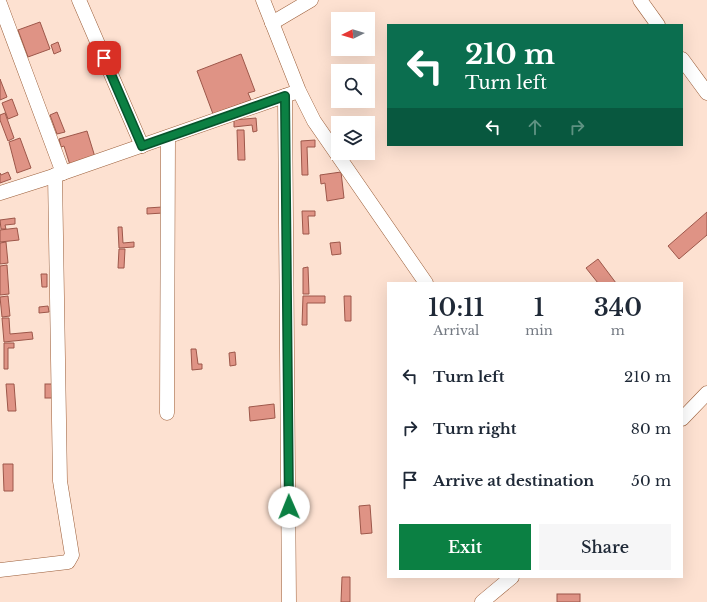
<!DOCTYPE html>
<html lang="en">
<head>
<meta charset="utf-8">
<style>
  :root { --surface:#fff; --page:#f6f6f7; --text:#1f2937; --muted:#747a83; --accent:#0b8043 }
  body { margin:0; font-family:"Libre Baskerville",serif; background:var(--page); color:var(--text); height:100vh; display:flex; flex-direction:column; font-size:15px; white-space:nowrap }
  * { box-sizing:border-box; margin:0 }
  p { font-size:13px; color:var(--muted) }
  .icon { flex:none; width:22px; height:22px; fill:none; stroke:currentColor; stroke-width:2; stroke-linecap:round; stroke-linejoin:round }
  .map { position:relative; flex:1; overflow:hidden }
  .details { position:absolute; left:387px; top:282px; width:296px; height:296px; display:flex; flex-direction:column; background:var(--surface); border-radius:0px; box-shadow:0 4px 16px #0002 }
  .details>* { flex:none }
  .banner { position:absolute; left:387px; top:24px; width:296px; height:122px; border-radius:0px; box-shadow:0 4px 16px #0002; background:#0b6e4f; color:#fff; overflow:hidden }
  .needle { width:26px; rotate:265deg }
  .tools { position:absolute; left:331px; top:12px; display:grid; gap:8px }
  .tools a { display:grid; place-items:center; width:44px; height:44px; border-radius:0px; background:var(--surface); box-shadow:0 4px 16px #0002; font-size:20px }
  .pin { position:absolute; display:grid; place-items:center; width:34px; height:34px; color:#fff; margin:-17px; border-radius:8px; box-shadow:0 2px 6px #0006 }
  .me { position:absolute; width:44px; margin:-22px; rotate:359deg; stroke-linejoin:round; filter:drop-shadow(0 0 3px #0008) }
  .turn { display:flex; align-items:center; gap:14px; height:84px; padding:0 12px; font-size:18px }
  .turn .icon { width:52px; height:52px; stroke-width:2.5 }
  .turn b { display:block; font-size:28px; line-height:34px }
  .lanes { display:flex; align-items:center; height:38px; padding:0 12px; background:#0003; justify-content:center; gap:20px; direction:ltr }
  .lanes .off { opacity:.35 }
  .eta { display:flex; justify-content:space-evenly; align-items:center; height:68px; text-align:center }
  .eta b { font-size:24px; font-weight:600; line-height:28px }
  .button { display:flex; gap:8px; margin-top:auto; padding:8px 12px }
  .button a { flex:1; height:46px; border-radius:0px; background:var(--accent); color:#fff; font-size:16px; font-weight:600; line-height:46px; text-align:center }
  .button a+a { background:var(--page); color:var(--text) }
  ul { padding:0; list-style:none }
  li { display:flex; align-items:center; gap:12px; height:52px; padding:0 12px }
  li div { flex:1 }
  li b { display:block; font-size:15px }
  li em { font-style:normal }
  .map>svg:first-child { display:block }
  .building { fill:#df9385; stroke:#9d574a }
  .lines { fill:none; stroke-linecap:round; stroke-linejoin:round }
  .minor-casing { stroke:#9b5e39; stroke-width:15 }
  .minor { stroke:#fff; stroke-width:14 }
  .route-casing { stroke:#07532c; stroke-width:10 }
  .route { stroke:#0b8043; stroke-width:7 }
</style>
</head>
<body>
<div class="map">
<svg width="707" height="602" viewBox="0 0 707 602">
  <rect width="100%" height="100%" fill="#fde1d1"/>
  <g class="building">
    <polygon points="40,22 50,49 28,57 18,30"/>
    <polygon points="58,42 61,51 54,54 51,45"/>
    <polygon points="241,54 255,91 248,93 251,100 213,114 197,71"/>
    <polygon points="0,79 7,97 0,100"/>
    <polygon points="12,99 18,115 8,119 2,103"/>
    <polygon points="57,112 65,132 57,134 50,115"/>
    <polygon points="5,113 14,138 8,141 0,120 0,115"/>
    <polygon points="256,118 257,131 253,132 252,125 234,127 234,120"/>
    <polygon points="237,130 244,130 245,160 238,160"/>
    <polygon points="87,131 95,157 70,165 64,146 61,147 59,139"/>
    <polygon points="20,138 31,168 17,173 9,142"/>
    <polygon points="315,140 315,147 307,147 308,175 302,175 301,141"/>
    <polygon points="8,172 11,179 0,183 0,173 1,175"/>
    <polygon points="341,172 344,198 327,201 325,183 321,184 320,175"/>
    <polygon points="162,207 163,213 147,214 147,208"/>
    <polygon points="302,211 315,211 315,216 308,216 309,234 303,234"/>
    <polygon points="707,212 707,235 679,259 668,246"/>
    <polygon points="15,218 15,224 5,225 6,229 1,229 0,220"/>
    <polygon points="118,227 122,227 123,243 134,242 134,247 119,248"/>
    <polygon points="17,228 19,240 0,242 0,230"/>
    <polygon points="6,242 8,263 0,264 0,243"/>
    <polygon points="340,242 341,254 332,255 330,243"/>
    <polygon points="119,249 125,249 124,268 118,268"/>
    <polygon points="598,259 616,283 598,283 586,268"/>
    <polygon points="7,265 9,294 0,295 0,266"/>
    <polygon points="308,267 309,294 303,294 303,268"/>
    <polygon points="41,274 47,274 47,287 42,287"/>
    <polygon points="8,296 10,316 2,317 0,297"/>
    <polygon points="303,296 325,296 325,303 307,303 307,325 302,325"/>
    <polygon points="344,296 351,296 351,321 345,321"/>
    <polygon points="48,306 49,312 39,313 39,307"/>
    <polygon points="2,318 9,318 10,334 32,332 33,339 4,342"/>
    <polygon points="4,343 14,343 14,348 8,348 8,369 4,369"/>
    <polygon points="191,349 196,349 198,364 202,364 202,369 192,370"/>
    <polygon points="235,352 236,365 230,366 229,353"/>
    <polygon points="6,384 14,384 16,411 8,411"/>
    <rect x="45" y="384" width="7" height="14"/>
    <polygon points="274,404 275,418 250,421 249,407"/>
    <polygon points="3,464 13,464 13,491 4,491"/>
    <polygon points="370,505 372,533 361,534 359,506"/>
    <polygon points="342,577 350,577 350,602 341,602"/>
    <rect x="557" y="594" width="23" height="8"/>
  </g>
  <g class="lines">
    <g class="minor-casing">
      <g id="minor">
        <polyline points="79,0 142,146"/>
        <polyline points="263,0 299,91 314,121 426,283"/>
        <polyline points="640,0 658,25"/>
        <polyline points="0,4 63,173"/>
        <polyline points="272,23 311,0"/>
        <polyline points="682,59 707,93"/>
        <polyline points="285,96 289,602"/>
        <polyline points="0,193 63,173 293,93"/>
        <polyline points="167,413 168,137"/>
        <polyline points="682,419 707,393"/>
        <polyline points="0,570 68,562 72,555 60,481 55,175"/>
        <polyline points="482,602 512,577"/>
      </g>
    </g>
    <use href="#minor" class="minor"/>
  </g>
  <g class="lines">
    <g class="route-casing">
      <polyline id="route" points="104,58 142,146 285,96 289,507"/>
    </g>
    <use href="#route" class="route"/>
  </g>
</svg>
<div class="tools">
<a><svg class="needle" viewBox="-14 -14 28 28"><path d="M0-13l5 13h-10z" fill="#e53935"/><path d="M0 13l5-13h-10z" fill="#747a83"/></svg></a>
<a><svg class="icon" aria-label="search" viewBox="0 0 24 24"><circle cx="10" cy="10" r="6"/><path d="M15 15l6 6"/></svg></a>
<a><svg class="icon" aria-label="layers" viewBox="0 0 24 24"><path d="M12 4l9 5-9 5-9-5zM3 14l9 5 9-5"/></svg></a>
</div>
<div class="pin" style="left:104px;top:58px;background:#d93025"><svg class="icon" aria-label="arrive" viewBox="0 0 24 24"><path d="M6 21V4h12l-3 4 3 4H6"/></svg></div>
<svg class="me" style="left:289px;top:507px" viewBox="-20 -20 40 40"><circle r="19" fill="#fff"/><path d="M0-13L10 11 0 6-10 11z" fill="#0b8043"/></svg>
<div class="banner">
<div class="turn"><svg class="icon" aria-label="left" viewBox="0 0 24 24"><path d="M17 20v-9H6M10 6l-5 5 5 5"/></svg><div><b>210 m</b>Turn left</div></div>
<div class="lanes"><svg class="icon" aria-label="left" viewBox="0 0 24 24"><path d="M17 20v-9H6M10 6l-5 5 5 5"/></svg><svg class="icon off" aria-label="ahead" viewBox="0 0 24 24"><path d="M12 20V5M6 11l6-6 6 6"/></svg><svg class="icon off" aria-label="right" viewBox="0 0 24 24"><path d="M7 20v-9h11M14 6l5 5-5 5"/></svg></div>
</div>
<section class="details">
<div class="eta">
<div><b>10:11</b><p>Arrival</p></div>
<div><b>1</b><p>min</p></div>
<div><b>340</b><p>m</p></div>
</div>
<ul>
<li><svg class="icon" aria-label="left" viewBox="0 0 24 24"><path d="M17 20v-9H6M10 6l-5 5 5 5"/></svg><div><b>Turn left</b></div><em>210 m</em></li>
<li><svg class="icon" aria-label="right" viewBox="0 0 24 24"><path d="M7 20v-9h11M14 6l5 5-5 5"/></svg><div><b>Turn right</b></div><em>80 m</em></li>
<li><svg class="icon" aria-label="arrive" viewBox="0 0 24 24"><path d="M6 21V4h12l-3 4 3 4H6"/></svg><div><b>Arrive at destination</b></div><em>50 m</em></li>
</ul>
<div class="button"><a>Exit</a><a>Share</a></div>
</section>
</div>
</body>
</html>
